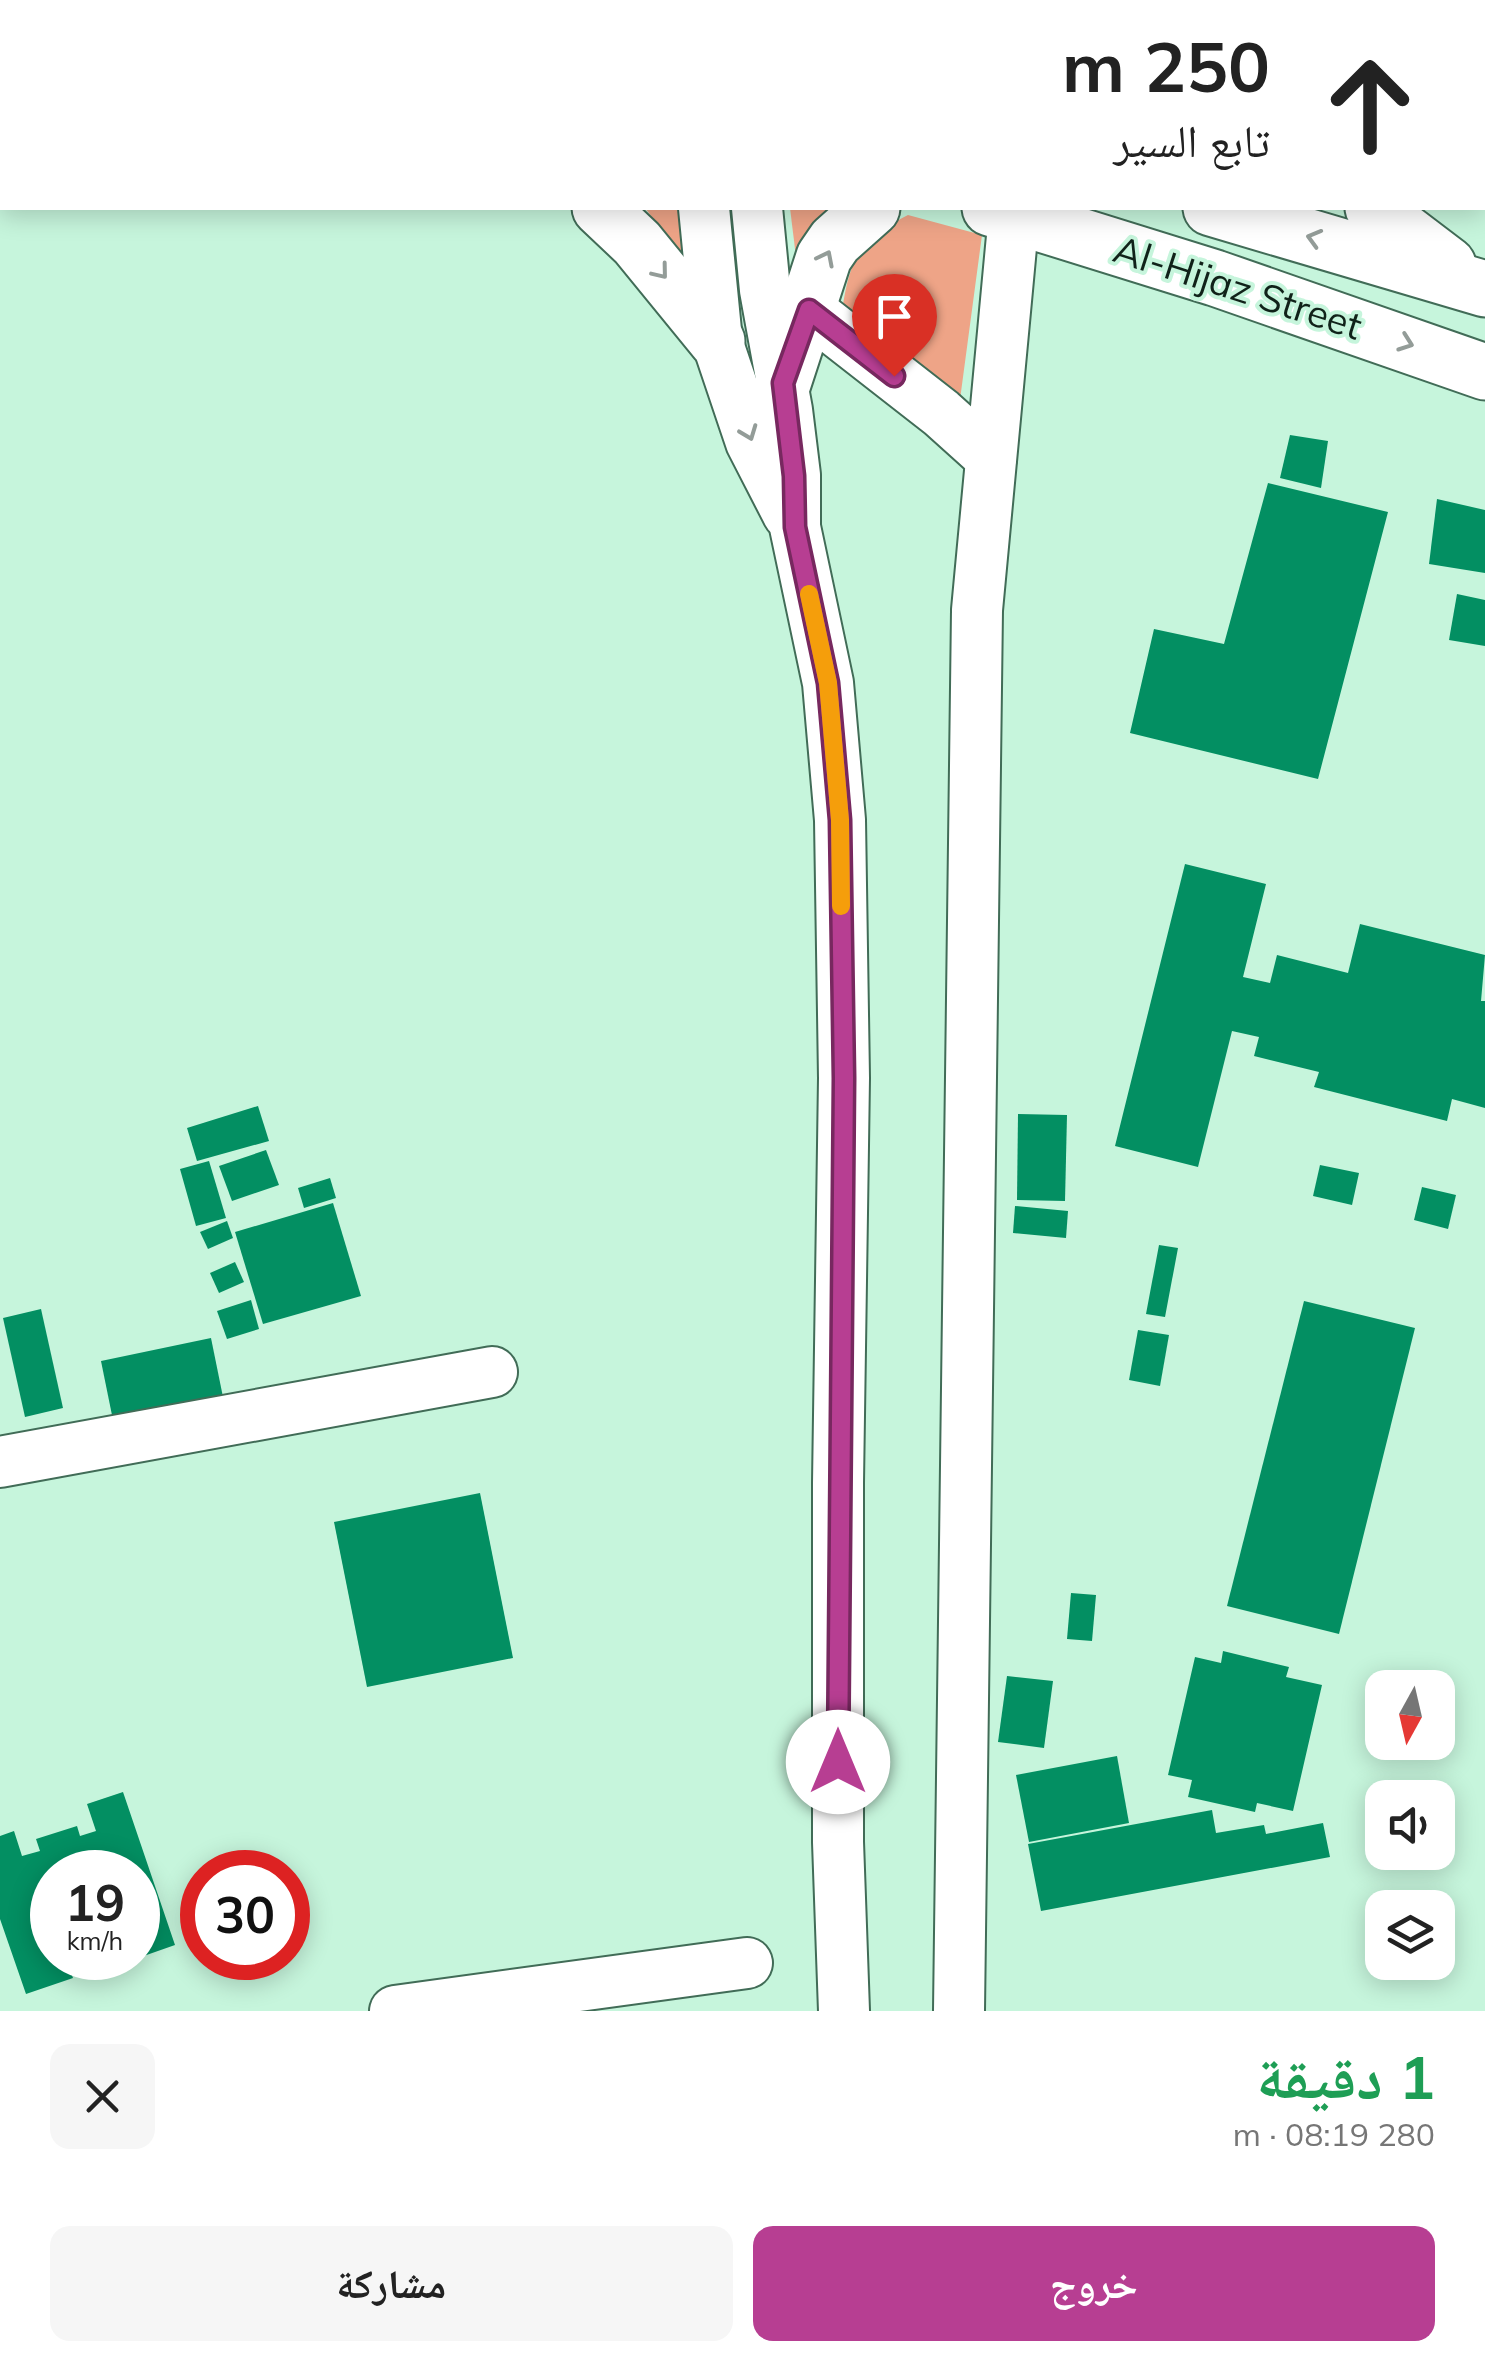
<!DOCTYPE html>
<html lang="ar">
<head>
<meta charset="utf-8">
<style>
  :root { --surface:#fff; --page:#f6f6f6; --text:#222; --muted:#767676; --accent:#b73e92 }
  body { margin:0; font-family:Mulish,"Noto Naskh Arabic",sans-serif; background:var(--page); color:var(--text); direction:rtl; height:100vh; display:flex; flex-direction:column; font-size:38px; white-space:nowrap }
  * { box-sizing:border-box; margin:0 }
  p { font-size:32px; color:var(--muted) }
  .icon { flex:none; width:55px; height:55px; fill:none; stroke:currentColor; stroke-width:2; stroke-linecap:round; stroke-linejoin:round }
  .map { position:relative; height:2011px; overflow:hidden; direction:ltr }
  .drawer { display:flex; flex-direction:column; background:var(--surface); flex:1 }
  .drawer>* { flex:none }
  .hud { position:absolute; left:0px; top:0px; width:1485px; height:210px; box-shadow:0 5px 25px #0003; direction:rtl; background:#fff; color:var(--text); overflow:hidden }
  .needle { width:65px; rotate:188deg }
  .controls { position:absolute; left:1365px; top:1670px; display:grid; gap:20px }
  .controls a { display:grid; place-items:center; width:90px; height:90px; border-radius:20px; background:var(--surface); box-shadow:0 5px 25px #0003; font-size:50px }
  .speed { position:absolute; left:30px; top:1850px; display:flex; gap:20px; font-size:50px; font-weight:700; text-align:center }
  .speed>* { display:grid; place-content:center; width:130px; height:130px; border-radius:50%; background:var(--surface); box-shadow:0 5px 25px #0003; line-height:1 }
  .speed small { font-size:25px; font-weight:400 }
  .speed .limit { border:15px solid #d22; background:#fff; color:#111 }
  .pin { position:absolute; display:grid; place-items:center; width:85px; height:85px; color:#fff; margin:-102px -42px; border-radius:50% 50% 50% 0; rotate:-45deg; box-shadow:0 0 10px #0007 }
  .pin .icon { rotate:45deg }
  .me { position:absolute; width:110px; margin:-55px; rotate:0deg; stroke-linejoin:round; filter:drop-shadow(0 0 8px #0008) }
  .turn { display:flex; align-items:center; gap:35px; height:210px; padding:0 50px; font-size:45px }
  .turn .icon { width:130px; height:130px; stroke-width:2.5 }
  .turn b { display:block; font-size:70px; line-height:85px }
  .round { display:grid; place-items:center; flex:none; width:105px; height:105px; border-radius:20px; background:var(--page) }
  .summary { display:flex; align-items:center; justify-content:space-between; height:170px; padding:0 50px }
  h1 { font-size:60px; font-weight:700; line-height:75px; color:#1e9e55 }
  .cta { display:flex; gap:20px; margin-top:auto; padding:20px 50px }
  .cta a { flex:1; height:115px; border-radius:20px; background:var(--accent); color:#fff; font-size:40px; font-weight:700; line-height:115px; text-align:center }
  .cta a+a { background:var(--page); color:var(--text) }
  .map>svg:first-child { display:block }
  .green { fill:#eea487 }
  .building { fill:#038f62 }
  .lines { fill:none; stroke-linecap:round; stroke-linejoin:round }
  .minor-casing { stroke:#416c57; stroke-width:54 }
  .major-casing { stroke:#416c57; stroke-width:59 }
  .minor { stroke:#fff; stroke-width:50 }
  .major { stroke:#fff; stroke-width:55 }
  .oneway { stroke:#939c98 }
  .route-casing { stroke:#77285f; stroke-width:25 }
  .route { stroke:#b73e92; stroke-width:18 }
  .slow { stroke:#f59e0b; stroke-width:18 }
  .labels { text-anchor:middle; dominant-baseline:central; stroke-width:8; stroke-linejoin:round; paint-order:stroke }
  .street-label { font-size:38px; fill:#102219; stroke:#c6f5dc }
</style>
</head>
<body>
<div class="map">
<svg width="1485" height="2011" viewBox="0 0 1485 2011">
  <rect width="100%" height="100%" fill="#c6f5dc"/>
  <g class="green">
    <polygon points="805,0 1065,0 1067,2 805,2"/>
    <polygon points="645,208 677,208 690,267"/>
    <polygon points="790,208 833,208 796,257"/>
    <path d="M 908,215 L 982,235 L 957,422 L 840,324 C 849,265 852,244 908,215 Z"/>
  </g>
  <g class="building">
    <polygon points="1290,435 1328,441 1321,488 1280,478"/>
    <polygon points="1268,483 1388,512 1318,779 1130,733 1154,629 1224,644"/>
    <polygon points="1437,499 1485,510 1485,573 1429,564"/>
    <polygon points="1457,594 1485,600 1485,646 1449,640"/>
    <polygon points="1185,864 1266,884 1243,977 1270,983 1277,955 1348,973 1360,924 1485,955 1481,1001 1485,1001 1485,1108 1452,1099 1447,1121 1314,1087 1319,1072 1254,1056 1259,1037 1232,1031 1198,1167 1115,1146"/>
    <polygon points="258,1106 269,1141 197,1161 187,1128"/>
    <polygon points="1018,1114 1067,1115 1065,1201 1017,1200"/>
    <polygon points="266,1150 279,1185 232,1201 219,1166"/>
    <polygon points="209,1161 226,1218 196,1226 180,1169"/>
    <polygon points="1320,1165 1359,1173 1352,1205 1313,1196"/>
    <polygon points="330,1178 336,1198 304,1208 298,1188"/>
    <polygon points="1422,1187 1456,1195 1448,1229 1414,1220"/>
    <polygon points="333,1203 361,1296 263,1324 235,1232"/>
    <polygon points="1015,1206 1068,1211 1066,1238 1013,1233"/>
    <polygon points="227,1221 233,1238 208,1249 200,1232"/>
    <polygon points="1159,1245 1178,1248 1165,1317 1146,1314"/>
    <polygon points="235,1262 244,1282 219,1293 210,1273"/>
    <polygon points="251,1300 259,1329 227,1339 217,1311"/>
    <polygon points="1304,1301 1415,1328 1339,1634 1227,1606"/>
    <polygon points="41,1309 63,1408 25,1417 3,1318"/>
    <polygon points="1138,1330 1169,1335 1160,1386 1129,1380"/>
    <polygon points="211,1338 225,1407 115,1430 101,1361"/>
    <polygon points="480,1493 513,1658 367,1687 334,1522"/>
    <polygon points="1071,1593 1096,1595 1092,1641 1067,1639"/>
    <polygon points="1223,1651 1289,1667 1286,1677 1322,1685 1293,1811 1257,1803 1255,1812 1188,1797 1192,1780 1168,1775 1195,1657 1221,1663"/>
    <polygon points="1007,1676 1053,1681 1044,1748 998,1742"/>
    <polygon points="1117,1756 1129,1823 1029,1842 1016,1775"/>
    <polygon points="123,1792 175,1945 138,1958 138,1872 52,1872 52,1958 87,1958 68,1965 73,1978 26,1994 0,1919 0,1836 14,1831 22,1856 40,1851 36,1839 77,1826 80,1836 96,1831 87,1804"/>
    <polygon points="1212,1810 1216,1833 1264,1825 1266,1834 1323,1823 1330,1857 1041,1911 1028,1844"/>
  </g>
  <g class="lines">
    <g class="minor-casing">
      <g id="minor">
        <polyline points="704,208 717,341 751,442 788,514"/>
        <polyline points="757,208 765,290 787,410 795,475 795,527 828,683 840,820 844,1078 838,1483 838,1842 844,2011"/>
        <polyline points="809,310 941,413 991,458"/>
        <polyline points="0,1462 492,1372"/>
        <polyline points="395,2011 747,1963"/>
        <polyline points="959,2011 977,610 1014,215"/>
      </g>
    </g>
    <g class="major-casing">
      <g id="major">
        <polyline points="192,0 202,2"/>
        <polyline points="551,0 559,2"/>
        <polyline points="1111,0 1114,2"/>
        <polyline points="700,2 700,0"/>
        <polyline points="770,2 770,0"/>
        <polyline points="600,208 637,243 717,341"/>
        <polyline points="990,208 1215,278 1485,372"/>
        <polyline points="1211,208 1485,289"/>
        <polyline points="1373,208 1448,265"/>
        <polyline points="783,383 824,257 835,241 872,208"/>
      </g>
    </g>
    <use href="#minor" class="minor"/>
    <use href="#major" class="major"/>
  </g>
  <defs><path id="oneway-chevron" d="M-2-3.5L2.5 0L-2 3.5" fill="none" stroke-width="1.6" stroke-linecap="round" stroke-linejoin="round" transform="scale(2.5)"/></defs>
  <g class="oneway">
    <use href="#oneway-chevron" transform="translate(1314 238) rotate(-164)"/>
    <use href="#oneway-chevron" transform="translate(826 258) rotate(-63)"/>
    <use href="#oneway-chevron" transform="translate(661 272) rotate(51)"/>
    <use href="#oneway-chevron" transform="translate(1406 343) rotate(20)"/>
    <use href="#oneway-chevron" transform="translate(749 433) rotate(69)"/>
  </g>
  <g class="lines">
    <g class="route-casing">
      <polyline id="route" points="838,1762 844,1078 840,820 828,683 795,527 794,476 783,383 809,310 894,376"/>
    </g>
    <use href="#route" class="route"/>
    <polyline class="slow" points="809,594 828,683 840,820 841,906"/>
  </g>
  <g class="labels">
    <g class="street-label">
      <text transform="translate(1238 287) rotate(18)">Al-Hijaz Street</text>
    </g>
  </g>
</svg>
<div class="controls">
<a><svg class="needle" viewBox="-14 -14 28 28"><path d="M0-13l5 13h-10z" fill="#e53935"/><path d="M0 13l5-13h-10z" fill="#767676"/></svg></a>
<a><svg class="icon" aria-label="sound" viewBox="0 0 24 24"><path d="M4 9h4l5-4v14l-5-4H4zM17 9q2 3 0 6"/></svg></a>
<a><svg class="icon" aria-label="layers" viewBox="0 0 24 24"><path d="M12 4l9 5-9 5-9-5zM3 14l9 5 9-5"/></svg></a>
</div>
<div class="speed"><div>19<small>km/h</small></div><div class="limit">30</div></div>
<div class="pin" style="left:894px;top:376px;background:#d93025"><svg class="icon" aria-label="arrive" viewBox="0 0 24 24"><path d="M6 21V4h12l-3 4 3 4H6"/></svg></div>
<svg class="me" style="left:838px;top:1762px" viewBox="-20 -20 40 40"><circle r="19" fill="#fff"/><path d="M0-13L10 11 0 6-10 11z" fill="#b73e92"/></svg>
<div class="hud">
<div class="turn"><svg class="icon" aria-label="ahead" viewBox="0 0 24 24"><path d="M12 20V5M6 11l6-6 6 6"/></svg><div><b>250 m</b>تابع السير</div></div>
</div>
</div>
<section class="drawer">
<div class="summary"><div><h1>1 دقيقة</h1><p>280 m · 08:19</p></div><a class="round"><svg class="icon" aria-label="close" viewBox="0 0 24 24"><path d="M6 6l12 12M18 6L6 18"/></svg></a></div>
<div class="cta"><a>خروج</a><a>مشاركة</a></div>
</section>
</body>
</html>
